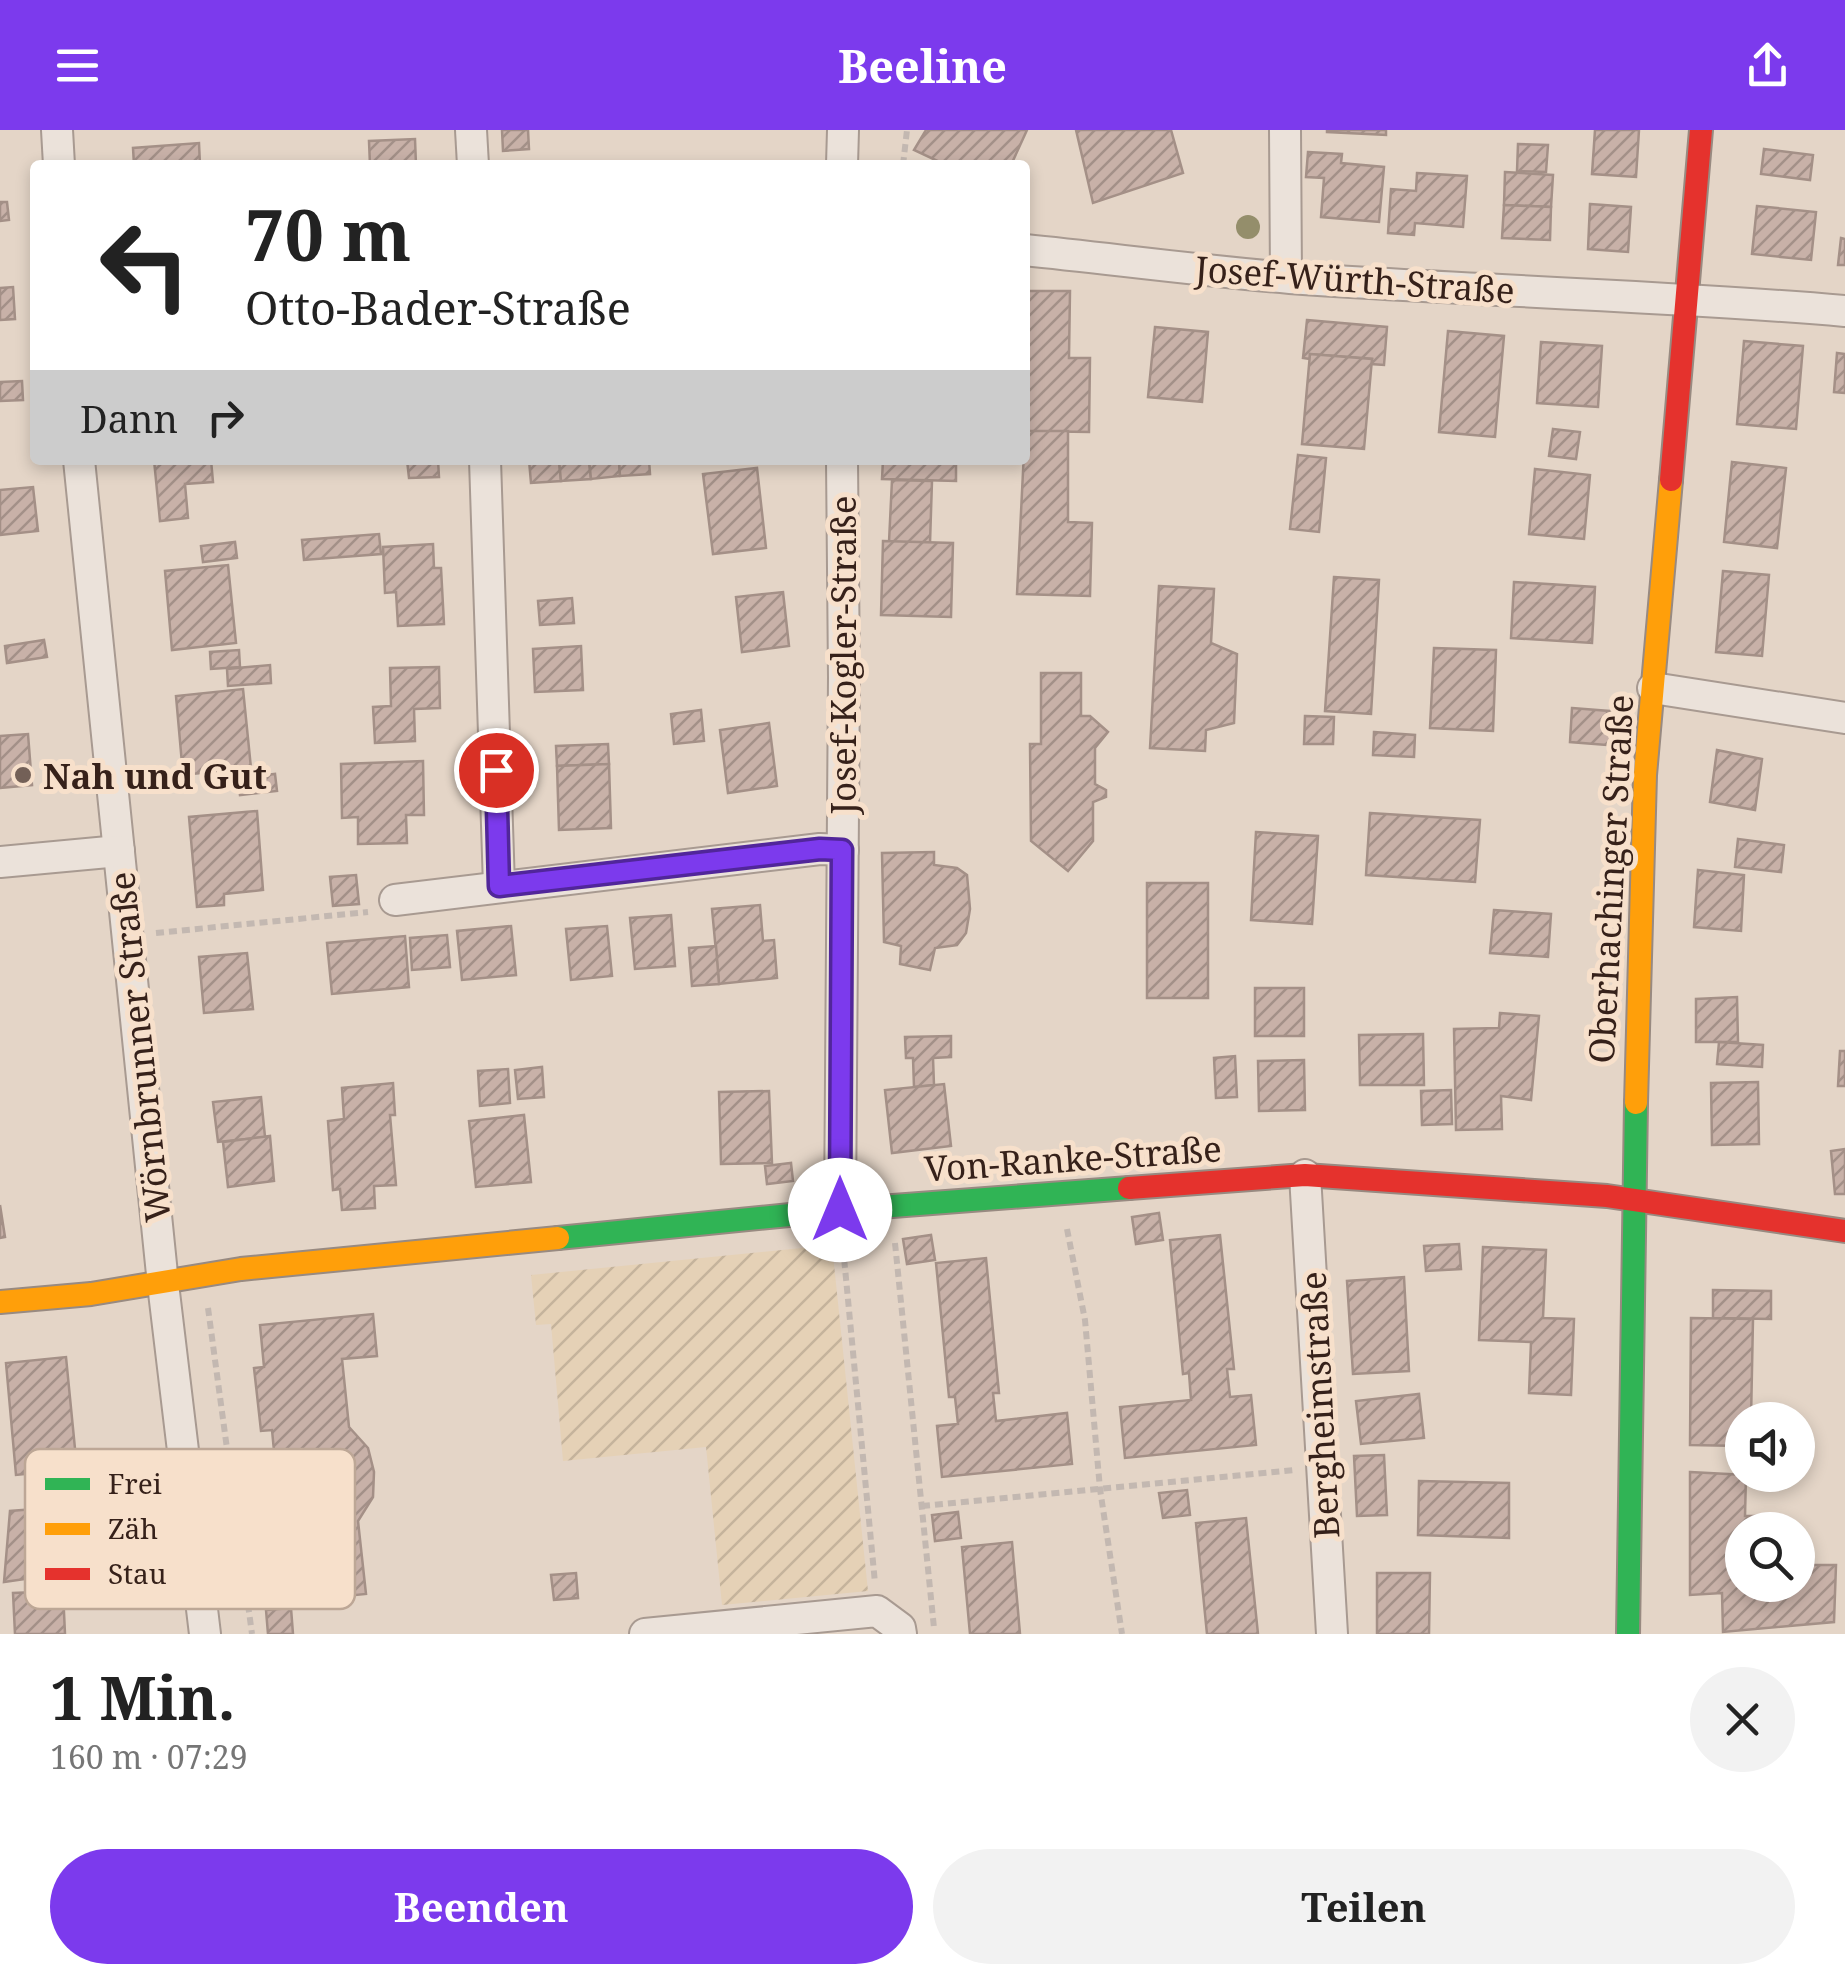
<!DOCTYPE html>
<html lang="de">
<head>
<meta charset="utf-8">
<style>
  :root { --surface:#fff; --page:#f2f2f2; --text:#222; --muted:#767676; --accent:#7c3aed }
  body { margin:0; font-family:"Noto Serif",serif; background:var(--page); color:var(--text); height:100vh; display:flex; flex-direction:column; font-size:38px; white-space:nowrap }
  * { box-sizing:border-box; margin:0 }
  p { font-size:32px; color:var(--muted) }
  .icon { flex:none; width:55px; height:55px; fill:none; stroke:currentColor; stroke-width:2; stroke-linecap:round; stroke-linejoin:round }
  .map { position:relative; height:1504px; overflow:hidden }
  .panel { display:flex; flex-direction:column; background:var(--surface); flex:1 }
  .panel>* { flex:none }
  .banner { position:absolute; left:30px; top:30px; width:1000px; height:305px; border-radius:10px; box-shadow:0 5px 15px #0003; background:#fff; color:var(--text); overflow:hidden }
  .tools { position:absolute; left:1725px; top:1272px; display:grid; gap:20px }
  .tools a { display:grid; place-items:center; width:90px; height:90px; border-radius:50%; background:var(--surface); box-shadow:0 5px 15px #0003; font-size:50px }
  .pin { position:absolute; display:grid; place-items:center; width:85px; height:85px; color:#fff; margin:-42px; border:5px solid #fff; border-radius:50%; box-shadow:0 2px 10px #0007 }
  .me { position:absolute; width:110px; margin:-55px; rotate:0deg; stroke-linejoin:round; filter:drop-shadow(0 0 8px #0008) }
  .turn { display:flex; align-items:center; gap:35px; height:210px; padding:0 50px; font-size:45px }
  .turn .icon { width:130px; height:130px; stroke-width:2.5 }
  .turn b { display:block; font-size:70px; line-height:85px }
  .then { display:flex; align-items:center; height:95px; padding:0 50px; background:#0003; gap:20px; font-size:38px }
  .round { display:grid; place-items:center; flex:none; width:105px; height:105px; border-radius:52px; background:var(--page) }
  .head { display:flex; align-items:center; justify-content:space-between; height:170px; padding:0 50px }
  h1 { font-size:60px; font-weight:700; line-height:75px }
  .action { display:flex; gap:20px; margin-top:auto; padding:20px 50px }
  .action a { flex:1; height:115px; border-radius:60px; background:var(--accent); color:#fff; font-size:40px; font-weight:700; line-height:115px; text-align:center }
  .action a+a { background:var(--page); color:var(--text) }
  header { display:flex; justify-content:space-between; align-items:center; height:130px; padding:0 50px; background:var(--accent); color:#fff; font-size:45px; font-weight:700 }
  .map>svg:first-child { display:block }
  .farmland { fill:url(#farmland-furrows) }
  .building { fill:url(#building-hatch); stroke:#a49087; stroke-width:2.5 }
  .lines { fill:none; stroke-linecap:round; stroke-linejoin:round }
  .street-casing { stroke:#a89a91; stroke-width:34 }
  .fast-casing { stroke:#988a81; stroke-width:26 }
  .slow-casing { stroke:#988a81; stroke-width:26 }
  .jam-casing { stroke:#988a81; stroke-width:26 }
  .path { stroke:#c3b8b1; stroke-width:6; stroke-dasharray:8 5; stroke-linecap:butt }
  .street { stroke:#ebe2da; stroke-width:30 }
  .fast { stroke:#30b455; stroke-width:22 }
  .slow { stroke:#ff9f0a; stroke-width:22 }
  .jam { stroke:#e5322d; stroke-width:22 }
  .tree { fill:#948e6b }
  .route-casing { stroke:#51269a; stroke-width:25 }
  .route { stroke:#7c3aed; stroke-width:18 }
  .poi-dot { fill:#736057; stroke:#f7e0cb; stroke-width:4 }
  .labels { text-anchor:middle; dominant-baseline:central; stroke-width:10; stroke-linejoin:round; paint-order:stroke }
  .street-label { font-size:35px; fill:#36211a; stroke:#f7e0cb }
  .poi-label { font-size:35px; font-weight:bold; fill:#36211a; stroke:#f7e0cb; text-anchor:start }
  .key { fill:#f7e0cb; stroke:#bda796; stroke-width:2.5 }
  .key-label { font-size:28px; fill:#36211a }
</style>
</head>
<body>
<header><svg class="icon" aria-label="menu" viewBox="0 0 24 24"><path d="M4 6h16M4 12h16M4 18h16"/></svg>Beeline<svg class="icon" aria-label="share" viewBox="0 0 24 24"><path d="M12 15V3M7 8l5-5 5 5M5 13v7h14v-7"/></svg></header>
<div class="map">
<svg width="1845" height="1504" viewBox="0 0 1845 1504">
  <defs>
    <pattern id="farmland-furrows" width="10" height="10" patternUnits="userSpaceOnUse" patternTransform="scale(2.5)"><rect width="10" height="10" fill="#e5d1b6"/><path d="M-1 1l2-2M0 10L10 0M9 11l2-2" fill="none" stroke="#c5b39c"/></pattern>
    <pattern id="building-hatch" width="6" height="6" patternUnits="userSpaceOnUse" patternTransform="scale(2.5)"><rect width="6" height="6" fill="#c8b1a8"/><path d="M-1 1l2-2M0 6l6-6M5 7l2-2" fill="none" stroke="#a39088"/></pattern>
  </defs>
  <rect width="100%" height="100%" fill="#e4d5c7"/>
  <polygon class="farmland" points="832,1115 868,1461 722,1475 706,1317 563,1331 551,1194 536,1195 531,1145"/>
  <g class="building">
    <polygon points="502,0 528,0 529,19 503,21"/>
    <polygon points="926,0 1027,0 1011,35 946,35 914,20"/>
    <polygon points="1076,0 1171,0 1183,43 1093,73"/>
    <polygon points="1327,0 1386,0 1386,5 1327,2"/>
    <polygon points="1595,0 1639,0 1636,47 1592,44"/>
    <polygon points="415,9 416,35 370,35 369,11"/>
    <polygon points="199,13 200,35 134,35 133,18"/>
    <polygon points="1518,14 1548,15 1546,42 1517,41"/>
    <polygon points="1764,19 1813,25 1810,50 1761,44"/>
    <polygon points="1308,22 1342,24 1341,33 1384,37 1379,92 1321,87 1324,48 1306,47"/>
    <polygon points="1505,42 1553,45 1551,77 1504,75"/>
    <polygon points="1417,43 1467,46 1463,97 1415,93 1414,105 1388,103 1391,59 1416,61"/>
    <polygon points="0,72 7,72 9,90 0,91"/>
    <polygon points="1590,74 1631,77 1628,122 1588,119"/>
    <polygon points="1504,75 1551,77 1550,110 1502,108"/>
    <polygon points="1757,76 1816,82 1811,130 1752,124"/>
    <polygon points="1841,108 1845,109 1845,135 1838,135"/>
    <polygon points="13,157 15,189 0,190 0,158"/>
    <polygon points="1025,161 1070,161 1069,228 1090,228 1089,302 1025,301"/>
    <polygon points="1307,190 1387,197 1384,235 1371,234 1372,229 1310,224 1310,229 1303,228"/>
    <polygon points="1155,197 1208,202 1202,272 1148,267"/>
    <polygon points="1448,201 1504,206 1495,307 1439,302"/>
    <polygon points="1744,211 1803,216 1796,299 1737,294"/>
    <polygon points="1541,212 1602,216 1598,277 1537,273"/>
    <polygon points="1837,223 1845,224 1845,263 1834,262"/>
    <polygon points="1310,224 1372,229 1364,319 1302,314"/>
    <polygon points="22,251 23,270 0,271 0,252"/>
    <polygon points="1553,299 1580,302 1576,329 1549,326"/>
    <polygon points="1025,301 1068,301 1068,392 1092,393 1090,466 1017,464"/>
    <polygon points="1298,325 1326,328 1319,402 1290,399"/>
    <polygon points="154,330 211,330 213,352 185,354 188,388 160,391"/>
    <polygon points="407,330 438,330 439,347 409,348"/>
    <polygon points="529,330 559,330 561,351 531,353"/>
    <polygon points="559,330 589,330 591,349 561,351"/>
    <polygon points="589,330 619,330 620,346 591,349"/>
    <polygon points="619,330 649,330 650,344 620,346"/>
    <polygon points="883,330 956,330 956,351 882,349"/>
    <polygon points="1732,332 1786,338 1777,418 1724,412"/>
    <polygon points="757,338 766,418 713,424 703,344"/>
    <polygon points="1535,339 1590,345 1584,409 1529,404"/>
    <polygon points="892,350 932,351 930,413 889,412"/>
    <polygon points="33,357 38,401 0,405 0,360"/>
    <polygon points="379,404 381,424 304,430 302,410"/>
    <polygon points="883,411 953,413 951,487 881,485"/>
    <polygon points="235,412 237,428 203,432 201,416"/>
    <polygon points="433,414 434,438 441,438 444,494 398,496 396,462 385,463 383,417"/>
    <polygon points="228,435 236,513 172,520 165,441"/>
    <polygon points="1723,441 1769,445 1762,526 1716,522"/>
    <polygon points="1334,447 1379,450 1371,584 1325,581"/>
    <polygon points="1514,452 1595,457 1592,513 1511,508"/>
    <polygon points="1159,456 1214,459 1211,513 1237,524 1234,593 1206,600 1205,621 1150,618"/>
    <polygon points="783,462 789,516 742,522 736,467"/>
    <polygon points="572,468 574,493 540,495 538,471"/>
    <polygon points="44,510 47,527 7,533 5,516"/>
    <polygon points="581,516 583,560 535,562 533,519"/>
    <polygon points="1434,518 1496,520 1493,601 1430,598"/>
    <polygon points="239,520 240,537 211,539 210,522"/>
    <polygon points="270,535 271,553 228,556 227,539"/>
    <polygon points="439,537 440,578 414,579 415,611 375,613 373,577 391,576 390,538"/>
    <polygon points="1041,543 1081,543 1081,586 1090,586 1108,602 1095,618 1095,654 1106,660 1106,667 1093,672 1093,711 1068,741 1031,711 1030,614 1041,614"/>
    <polygon points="243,559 251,638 183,645 176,566"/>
    <polygon points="1572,578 1622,582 1619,616 1570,612"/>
    <polygon points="701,580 704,611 674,614 671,584"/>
    <polygon points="1305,586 1334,587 1333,614 1304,614"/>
    <polygon points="769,593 777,656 728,663 720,600"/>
    <polygon points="1374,602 1415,605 1414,627 1373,625"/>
    <polygon points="28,604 32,655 0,658 0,606"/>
    <polygon points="608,614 609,634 557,636 556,616"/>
    <polygon points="1717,620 1762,629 1755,680 1710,672"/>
    <polygon points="423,631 424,685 406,685 407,713 358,714 358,687 342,688 341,634"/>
    <polygon points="609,634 611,698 559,700 557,636"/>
    <polygon points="275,644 277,661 240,665 238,648"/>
    <polygon points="257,681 263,760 224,764 224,775 197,777 189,687"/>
    <polygon points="1370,683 1480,690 1475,752 1366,745"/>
    <polygon points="1256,702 1318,706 1312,794 1251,790"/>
    <polygon points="1738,709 1784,715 1781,742 1735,737"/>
    <polygon points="934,722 934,735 957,738 967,745 970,779 966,803 957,815 935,818 930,840 900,834 901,816 884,812 882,723"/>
    <polygon points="1698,740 1744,745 1741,801 1694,797"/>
    <polygon points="356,745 359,774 333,776 330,747"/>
    <rect x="1147" y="753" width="61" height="115"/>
    <polygon points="760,775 763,811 774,810 777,848 719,854 712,779"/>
    <polygon points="1494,780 1551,784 1548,827 1490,823"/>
    <polygon points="671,785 675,836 635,839 630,788"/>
    <polygon points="511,796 516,845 462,850 457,801"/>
    <polygon points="607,796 612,846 571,850 566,799"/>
    <polygon points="447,805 450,837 412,840 410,808"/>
    <polygon points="405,806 409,857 332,864 327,813"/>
    <polygon points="716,816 719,854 692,856 689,818"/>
    <polygon points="247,823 253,879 204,883 199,827"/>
    <rect x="1255" y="858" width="49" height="48"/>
    <polygon points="1737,867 1738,912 1696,912 1696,869"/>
    <polygon points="1500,883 1539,886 1531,970 1501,966 1502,999 1456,1000 1454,899 1499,898"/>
    <polygon points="1423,904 1424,955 1360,955 1359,905"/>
    <polygon points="951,906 951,927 933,928 934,955 914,957 913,928 906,928 905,907"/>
    <polygon points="1719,912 1763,915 1762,937 1717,934"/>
    <polygon points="1840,921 1845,921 1845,956 1838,956"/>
    <polygon points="1235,926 1237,967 1216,968 1214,928"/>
    <polygon points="1304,930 1305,980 1259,981 1258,931"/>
    <polygon points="542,937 544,967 518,969 515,940"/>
    <polygon points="508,939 510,973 480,976 478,941"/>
    <polygon points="1758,952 1759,1014 1712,1015 1711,953"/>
    <polygon points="393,953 395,985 390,985 396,1055 374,1056 375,1078 342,1080 340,1059 333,1060 328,991 344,989 342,958"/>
    <polygon points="944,954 951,1016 892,1023 885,960"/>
    <polygon points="1451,960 1452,994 1422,995 1421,961"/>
    <polygon points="769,961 772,1033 721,1034 719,962"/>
    <polygon points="261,967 265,1007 218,1012 213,972"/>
    <polygon points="524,985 531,1052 476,1057 469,991"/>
    <polygon points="270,1006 274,1051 228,1057 223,1012"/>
    <polygon points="1845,1019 1845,1064 1835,1064 1831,1021"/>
    <polygon points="791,1033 793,1051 767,1054 765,1036"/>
    <polygon points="0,1075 5,1107 0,1108"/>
    <polygon points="1159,1083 1163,1110 1136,1114 1132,1087"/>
    <polygon points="931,1105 935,1130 907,1134 903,1109"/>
    <polygon points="1220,1105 1234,1239 1227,1239 1230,1267 1251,1265 1256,1315 1125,1328 1120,1277 1191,1270 1189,1243 1183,1244 1170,1110"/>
    <polygon points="1459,1114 1461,1139 1426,1141 1424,1116"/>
    <polygon points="1483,1117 1546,1120 1543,1188 1574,1189 1571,1265 1529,1263 1531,1212 1479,1210"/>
    <polygon points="986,1128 999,1263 993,1263 996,1291 1067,1283 1072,1334 942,1347 937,1296 958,1294 955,1267 949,1267 936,1133"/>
    <polygon points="1404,1147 1409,1241 1353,1244 1347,1151"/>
    <polygon points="1713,1160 1771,1161 1771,1189 1713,1188"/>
    <polygon points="373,1184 377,1226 342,1229 349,1297 368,1318 374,1342 373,1367 358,1391 366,1464 277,1473 275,1451 269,1451 267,1423 273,1423 271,1406 282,1405 272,1300 261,1301 254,1238 264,1237 260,1195"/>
    <polygon points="1691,1188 1753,1189 1751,1290 1742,1290 1742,1316 1690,1315"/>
    <polygon points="66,1227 77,1339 16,1345 6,1233"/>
    <polygon points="1419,1264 1424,1308 1361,1314 1356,1271"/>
    <polygon points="1384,1325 1387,1385 1357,1386 1354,1326"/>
    <polygon points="1690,1342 1746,1345 1745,1386 1778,1386 1778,1400 1742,1400 1742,1455 1798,1455 1798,1435 1836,1435 1834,1492 1723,1502 1722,1463 1690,1465"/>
    <polygon points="1419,1351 1509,1353 1509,1408 1418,1405"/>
    <polygon points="1187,1360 1190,1385 1163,1388 1159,1363"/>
    <polygon points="34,1379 39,1447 4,1452 10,1381"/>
    <polygon points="958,1382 961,1408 935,1411 932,1385"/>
    <polygon points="1246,1388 1258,1504 1207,1504 1196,1393"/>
    <polygon points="1012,1412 1020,1504 970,1504 962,1417"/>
    <polygon points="576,1443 578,1468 554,1470 551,1445"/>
    <polygon points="1377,1443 1430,1443 1429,1504 1377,1504"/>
    <polygon points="63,1461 65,1504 15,1504 13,1463"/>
    <polygon points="291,1478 293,1504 268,1504 266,1480"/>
  </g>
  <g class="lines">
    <g class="street-casing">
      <g id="street">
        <polyline points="57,0 59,35"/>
        <polyline points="471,0 473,35"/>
        <polyline points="1285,0 1286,147"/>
        <polyline points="842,35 843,0"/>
        <path d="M 1025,120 C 1113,129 1202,141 1290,148 C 1475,161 1660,165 1845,181"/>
        <polyline points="79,330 163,1154 205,1504"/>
        <polyline points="485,330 499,756"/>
        <polyline points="1653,558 1845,588"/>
        <polyline points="0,732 119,721"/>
        <polyline points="395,770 820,719 843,720"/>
        <polyline points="1305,1045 1332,1504"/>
        <polyline points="840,1080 844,547 842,330"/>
        <polyline points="645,1504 877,1481 900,1498 901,1504"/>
      </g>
    </g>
    <g class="fast-casing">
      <g id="fast">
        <polyline points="558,1108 840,1080 1129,1058"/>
        <polyline points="1628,1504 1636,973"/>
      </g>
    </g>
    <g class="slow-casing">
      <g id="slow">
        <polyline points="1636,973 1645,645 1671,350"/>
        <polyline points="0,1172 91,1164 241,1139 558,1108"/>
      </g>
    </g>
    <g class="jam-casing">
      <g id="jam">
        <polyline points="1671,350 1701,0"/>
        <polyline points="1129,1058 1305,1045 1607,1066 1845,1101"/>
      </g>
    </g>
    <g class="path">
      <polyline points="903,35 907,0"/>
      <polyline points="156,803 368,782"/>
      <polyline points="1067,1099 1085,1190 1100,1359 1122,1504"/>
      <polyline points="895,1113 934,1498"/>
      <polyline points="843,1117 875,1453"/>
      <polyline points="208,1178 252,1504"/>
      <polyline points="922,1376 1294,1340"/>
    </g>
    <use href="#street" class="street"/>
    <use href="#fast" class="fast"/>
    <use href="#slow" class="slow"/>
    <use href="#jam" class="jam"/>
  </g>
  <circle class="tree" cx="1248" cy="97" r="12"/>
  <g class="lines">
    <g class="route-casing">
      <polyline id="route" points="496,640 499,756 820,719 842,720 840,1080"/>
    </g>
    <use href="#route" class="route"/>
  </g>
  <circle class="poi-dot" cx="23" cy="645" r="10"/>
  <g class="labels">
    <g class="street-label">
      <text transform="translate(1355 149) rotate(4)">Josef-Würth-Straße</text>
      <text transform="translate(842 525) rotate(-90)">Josef-Kogler-Straße</text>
      <text transform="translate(1610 749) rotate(-87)">Oberhachinger Straße</text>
      <text transform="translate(139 917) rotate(-96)">Wörnbrunner Straße</text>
      <text transform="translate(1073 1028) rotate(-4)">Von-Ranke-Straße</text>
      <text transform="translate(1319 1275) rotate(-93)">Bergheimstraße</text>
    </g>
    <g class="poi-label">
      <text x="43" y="645">Nah und Gut</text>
    </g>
  </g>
  <rect x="25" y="1319" width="330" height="160" rx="15" class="key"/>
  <rect x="45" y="1348" width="45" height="12" fill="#30b455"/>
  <rect x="45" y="1393" width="45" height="12" fill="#ff9f0a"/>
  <rect x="45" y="1438" width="45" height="12" fill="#e5322d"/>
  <g class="key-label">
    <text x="108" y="1364">Frei</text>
    <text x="108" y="1409">Zäh</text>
    <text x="108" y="1454">Stau</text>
  </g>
</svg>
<div class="tools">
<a><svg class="icon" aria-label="sound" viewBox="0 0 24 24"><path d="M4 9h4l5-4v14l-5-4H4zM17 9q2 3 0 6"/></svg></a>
<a><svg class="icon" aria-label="search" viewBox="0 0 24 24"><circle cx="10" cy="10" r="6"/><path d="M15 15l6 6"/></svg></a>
</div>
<div class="pin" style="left:496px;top:640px;background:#d93025"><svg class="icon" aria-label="arrive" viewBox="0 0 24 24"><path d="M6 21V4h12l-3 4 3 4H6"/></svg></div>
<svg class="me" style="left:840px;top:1080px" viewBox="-20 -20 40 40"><circle r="19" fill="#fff"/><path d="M0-13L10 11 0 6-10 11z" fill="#7c3aed"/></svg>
<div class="banner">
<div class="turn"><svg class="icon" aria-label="left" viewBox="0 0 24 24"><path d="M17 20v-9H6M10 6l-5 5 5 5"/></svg><div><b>70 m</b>Otto-Bader-Straße</div></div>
<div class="then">Dann<svg class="icon" aria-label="right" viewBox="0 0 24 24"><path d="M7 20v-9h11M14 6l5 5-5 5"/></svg></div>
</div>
</div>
<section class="panel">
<div class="head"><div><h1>1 Min.</h1><p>160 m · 07:29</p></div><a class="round"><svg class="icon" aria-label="close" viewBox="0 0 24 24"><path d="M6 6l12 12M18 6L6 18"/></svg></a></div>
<div class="action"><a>Beenden</a><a>Teilen</a></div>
</section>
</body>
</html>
